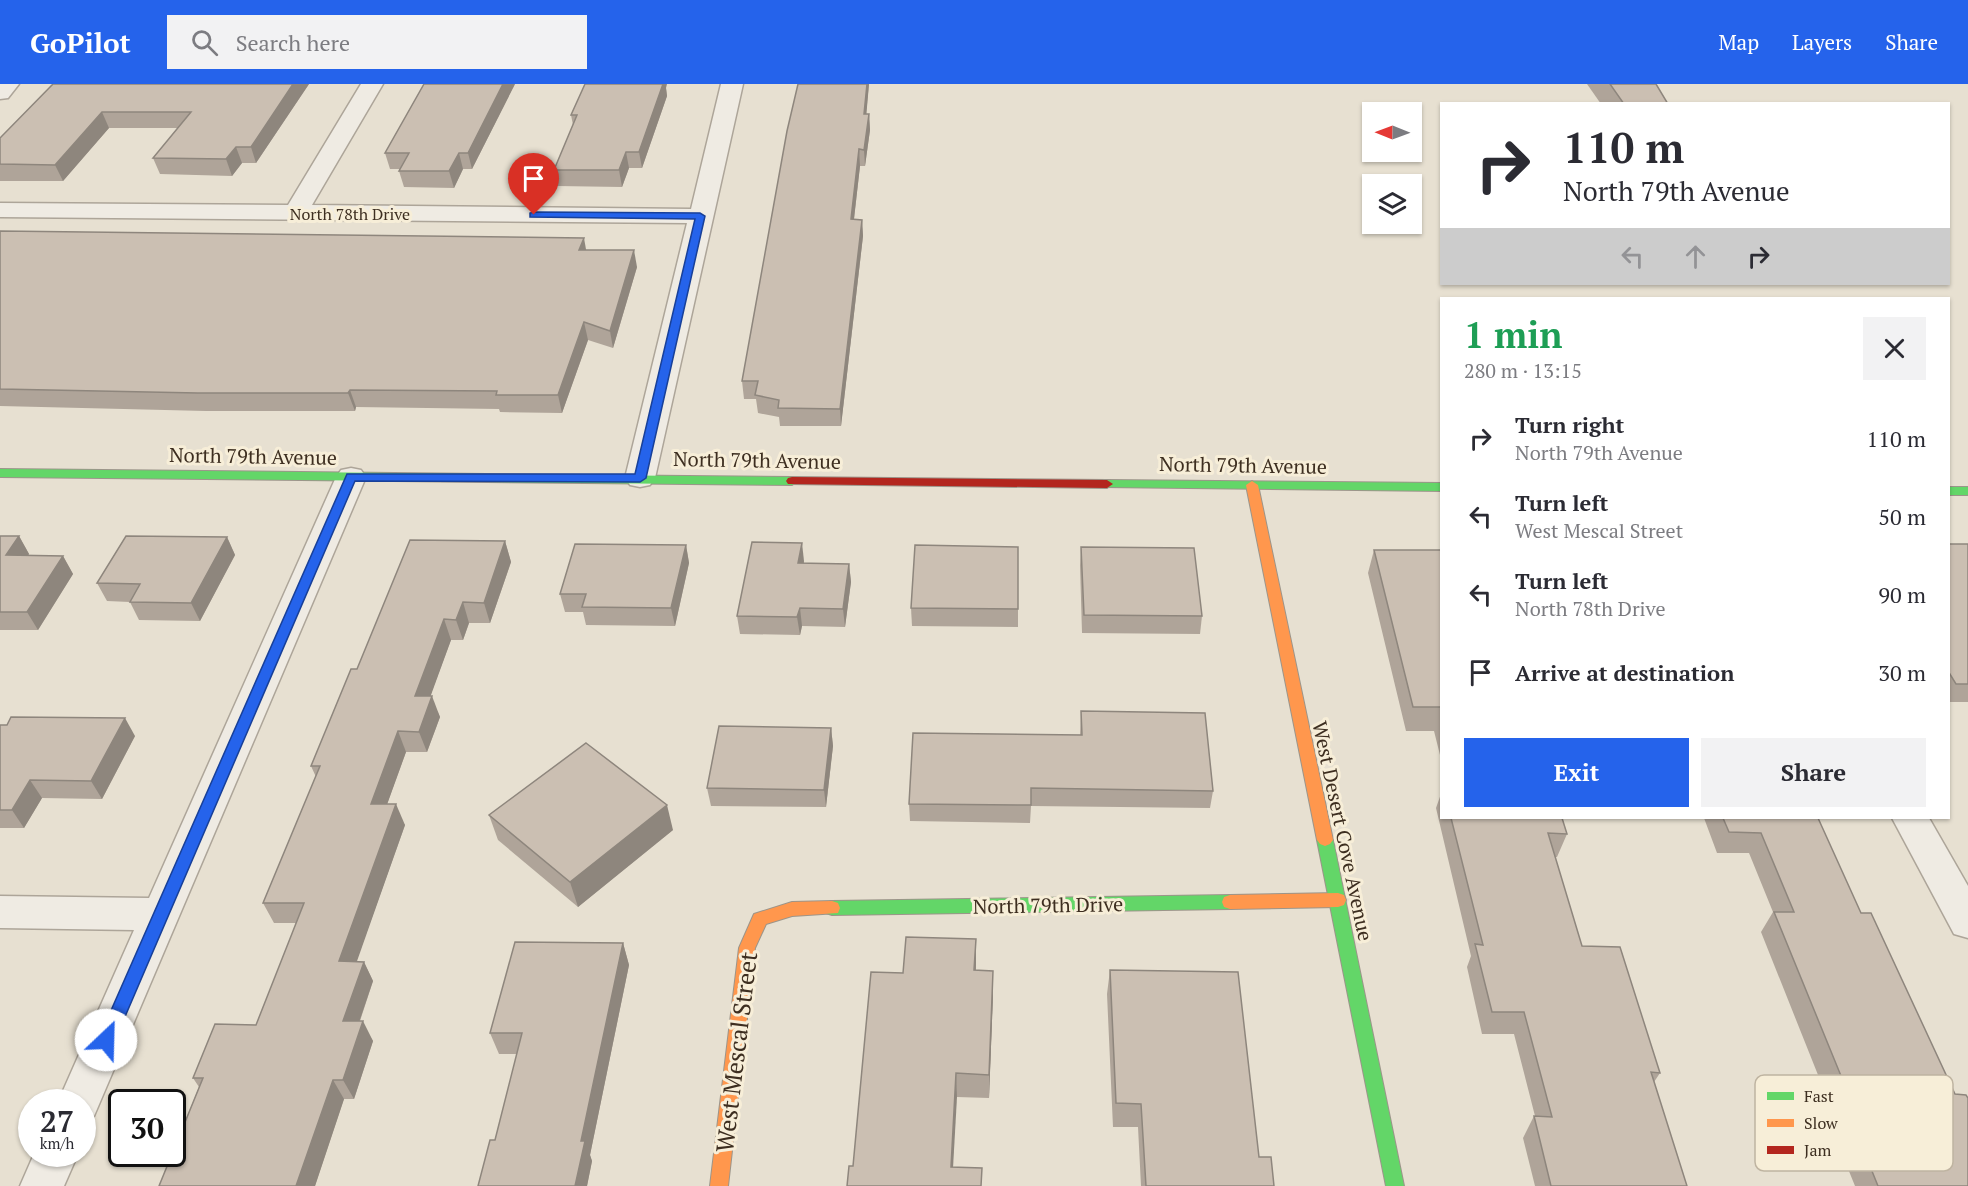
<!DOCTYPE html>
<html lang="en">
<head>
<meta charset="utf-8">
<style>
  :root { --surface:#fff; --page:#f2f2f3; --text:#2b2b33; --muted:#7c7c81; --accent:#2563eb }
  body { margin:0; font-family:"PT Serif",serif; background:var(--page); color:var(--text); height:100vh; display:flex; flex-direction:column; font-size:22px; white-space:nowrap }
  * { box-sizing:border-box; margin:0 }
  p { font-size:20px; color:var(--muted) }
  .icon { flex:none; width:33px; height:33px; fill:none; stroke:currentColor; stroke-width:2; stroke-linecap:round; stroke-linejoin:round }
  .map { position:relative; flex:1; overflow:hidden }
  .drawer { position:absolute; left:1440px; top:213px; width:510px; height:522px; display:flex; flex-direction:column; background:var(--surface); border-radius:0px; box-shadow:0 2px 4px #0004 }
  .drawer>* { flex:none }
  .guide { position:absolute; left:1440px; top:18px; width:510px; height:183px; border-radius:0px; box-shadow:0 2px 4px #0004; background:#fff; color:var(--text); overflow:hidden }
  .needle { width:39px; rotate:271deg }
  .tools { position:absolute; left:1362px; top:18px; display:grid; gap:12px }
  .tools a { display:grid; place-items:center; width:60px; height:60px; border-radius:0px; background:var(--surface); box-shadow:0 2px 4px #0004; font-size:30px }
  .speed { position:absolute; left:18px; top:1005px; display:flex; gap:12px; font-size:30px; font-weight:700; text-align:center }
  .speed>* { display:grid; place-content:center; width:78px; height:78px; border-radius:50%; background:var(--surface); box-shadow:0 2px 4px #0004; line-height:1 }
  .speed small { font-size:15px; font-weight:400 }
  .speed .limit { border:3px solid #111; border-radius:9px; background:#fff; color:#111 }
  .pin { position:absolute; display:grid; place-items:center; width:51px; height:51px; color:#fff; margin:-62px -26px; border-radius:50% 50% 50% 0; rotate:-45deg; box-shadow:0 0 6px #0007 }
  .pin .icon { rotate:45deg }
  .me { position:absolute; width:66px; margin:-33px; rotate:24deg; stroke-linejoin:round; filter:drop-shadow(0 0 4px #0008) }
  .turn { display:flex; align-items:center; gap:21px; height:126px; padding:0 24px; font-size:27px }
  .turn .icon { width:78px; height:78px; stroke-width:2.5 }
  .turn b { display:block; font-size:42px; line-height:51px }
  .lanes { display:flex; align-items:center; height:57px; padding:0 24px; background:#0003; justify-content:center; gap:30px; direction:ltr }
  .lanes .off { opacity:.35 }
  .round { display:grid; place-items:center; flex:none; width:63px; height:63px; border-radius:0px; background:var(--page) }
  .overview { display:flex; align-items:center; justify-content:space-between; height:102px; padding:0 24px }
  h1 { font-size:36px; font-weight:800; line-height:45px; color:#1e9e55 }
  .cta { display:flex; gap:12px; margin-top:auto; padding:12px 24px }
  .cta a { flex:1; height:69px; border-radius:0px; background:var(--accent); color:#fff; font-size:24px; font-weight:800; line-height:69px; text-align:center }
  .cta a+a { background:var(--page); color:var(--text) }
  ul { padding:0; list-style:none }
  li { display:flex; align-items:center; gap:18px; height:78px; padding:0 24px }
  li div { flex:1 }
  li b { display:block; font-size:22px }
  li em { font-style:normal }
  header { display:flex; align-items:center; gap:36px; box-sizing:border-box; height:84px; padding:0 30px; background:var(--accent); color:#fff }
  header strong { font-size:28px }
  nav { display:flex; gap:33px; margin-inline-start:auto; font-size:21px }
  .search { width:420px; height:54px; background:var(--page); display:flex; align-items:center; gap:15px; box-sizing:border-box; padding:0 21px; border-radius:0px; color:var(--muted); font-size:22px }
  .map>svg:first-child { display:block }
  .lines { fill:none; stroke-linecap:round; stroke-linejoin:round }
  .street-casing { stroke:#ada599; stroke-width:3 }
  .fast-casing { stroke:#9c958a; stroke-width:2 }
  .slow-casing { stroke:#9c958a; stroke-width:2 }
  .jam-casing { stroke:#9c958a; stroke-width:2 }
  .street { fill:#efebe3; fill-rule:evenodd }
  .fast { fill:#63d668; fill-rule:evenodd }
  .slow { fill:#ff974d; fill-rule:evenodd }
  .jam { fill:#b3261e; fill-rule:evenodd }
  .wall { fill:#afa499 }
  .shaded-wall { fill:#8e867d }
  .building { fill:#cbbfb2; stroke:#8e867d; stroke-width:1.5 }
  .route { fill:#2563eb; stroke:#184099; stroke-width:1.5 }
  .labels { text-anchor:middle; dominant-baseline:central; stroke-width:6; stroke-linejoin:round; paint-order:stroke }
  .far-street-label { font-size:16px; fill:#3d2e20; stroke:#f7eed8 }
  .street-label { font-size:20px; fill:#3d2e20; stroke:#f7eed8 }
  .near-street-label { font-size:24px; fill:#3d2e20; stroke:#f7eed8 }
  .key { fill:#f7eed8; stroke:#bfb4a1; stroke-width:1.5 }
  .key-label { font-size:16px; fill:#3d2e20 }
</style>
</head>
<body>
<header>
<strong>GoPilot</strong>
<div class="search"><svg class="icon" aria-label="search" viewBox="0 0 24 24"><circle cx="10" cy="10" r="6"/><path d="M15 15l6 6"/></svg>Search here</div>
<nav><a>Map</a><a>Layers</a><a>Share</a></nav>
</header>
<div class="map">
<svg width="1968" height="1102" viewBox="0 0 1968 1102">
  <rect width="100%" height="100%" fill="#e7e0d1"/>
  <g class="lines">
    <g class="street-casing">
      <g id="street">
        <polygon points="0,0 19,0 8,14 0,15"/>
        <polygon points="361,0 383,0 312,121 691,125 721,0 743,0 655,394 650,401 640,403 630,401 625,394 687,139 0,133 0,119 288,121"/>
        <polygon points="351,384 361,386 366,393 100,1018 94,1032 82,1036 82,1018 58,1018 134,846 0,844 0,812 149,814 336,393 341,386"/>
        <polygon points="1892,734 1929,734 1968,802 1968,854 1954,850"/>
        <polygon points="34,1070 78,1070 64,1102 20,1102"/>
      </g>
    </g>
    <g class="fast-casing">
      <g id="fast">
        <polygon points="0,385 792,393 798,397 792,401 0,393"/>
        <polygon points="1107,396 1442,399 1442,407 1103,403 1101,400"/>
        <rect x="1948" y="403" width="20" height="8"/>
        <polygon points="1325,750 1330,752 1333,756 1404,1102 1386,1102 1317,756 1320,752"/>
        <polygon points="1230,811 1236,813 1238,818 1236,823 1230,825 832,831 826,829 824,824 826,819 832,817"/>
      </g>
    </g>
    <g class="slow-casing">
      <g id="slow">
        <polygon points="1252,397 1258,401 1333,756 1330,760 1325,762 1320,760 1317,756 1246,401"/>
        <polygon points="1338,809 1344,811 1346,816 1344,821 1338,823 1230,825 1224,823 1222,818 1224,813 1230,811"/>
        <polygon points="832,817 838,819 840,824 838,829 792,832 766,840 755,864 728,1102 710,1102 739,864 754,830 792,818"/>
      </g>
    </g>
    <g class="jam-casing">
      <polygon id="jam" points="792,393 1107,396 1113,400 1107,404 788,400 786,397 788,394"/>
    </g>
    <use href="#street" class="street"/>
    <use href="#fast" class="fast"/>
    <use href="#slow" class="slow"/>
    <use href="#jam" class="jam"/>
  </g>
  <g class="wall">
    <polygon points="53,0 309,0 256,79 242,79 232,92 160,90 153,74 178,44 109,44 63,97 0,97 0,54"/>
    <polygon points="515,0 472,85 463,85 454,104 404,103 399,87 400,85 390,85 385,69"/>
    <polygon points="798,0 869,0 866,30 869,30 870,46 865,82 860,82 854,135 862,136 863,152 841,342 780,342 779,333 758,329 756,315 744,315 742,297"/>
    <polygon points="1587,0 1656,0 1668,20 1601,20"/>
    <polygon points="666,4 667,12 642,84 629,84 622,103 557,102 554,86 573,41 571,31"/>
    <polygon points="0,147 586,166 637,183 613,264 588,256 562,329 500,328 499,325 356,323 355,327 206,327 0,322"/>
    <polygon points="0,452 19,452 29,470 28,471 63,472 73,490 38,546 0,546"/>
    <polygon points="227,453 235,471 200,537 139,536 130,518 107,517 97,499"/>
    <polygon points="505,457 511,478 490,539 469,539 463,556 451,556 430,612 440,633 427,668 406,668 387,720 405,741 356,878 364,878 373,897 360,937 373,957 354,1015 344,1015 315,1102 159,1102 199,1003 193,994 256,941 297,839 274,839 263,819 316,693 311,682 357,585"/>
    <rect x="1948" y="460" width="20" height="158"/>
    <polygon points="686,461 689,479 675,542 586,541 583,528 565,528 560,510"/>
    <polygon points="1018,463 1018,543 912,542 911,524"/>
    <polygon points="1081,463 1202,532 1200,550 1082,549 1080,481"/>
    <polygon points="1374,466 1442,466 1442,679 1434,647 1406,647 1368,489"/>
    <polygon points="804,477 804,479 849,480 851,498 845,543 802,542 800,551 740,550 737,532"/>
    <polygon points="1081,627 1213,707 1210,724 1031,722 1030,739 910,737 909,720 1080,651"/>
    <polygon points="0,641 7,641 135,652 102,715 42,714 24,744 0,744"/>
    <polygon points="831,644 833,662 826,723 711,722 707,704"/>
    <polygon points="1442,707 1442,734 1562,734 1567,750 1557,773 1555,773 1582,862 1660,989 1654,998 1687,1102 1535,1102 1523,1054 1534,1032 1535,1032 1514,950 1482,950 1467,883 1471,872 1436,724"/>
    <polygon points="489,731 673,746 578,823 498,756"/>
    <polygon points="1704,734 1818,734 1968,1102 1855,1102 1825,1028 1830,1021 1761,848 1773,828 1749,769 1717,769"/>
    <polygon points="976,855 976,886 993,911 989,1014 957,1013 853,1082 903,889"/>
    <polygon points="623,859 629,881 590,1071 592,1077 587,1102 478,1102 495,1056 517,970 499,970 490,949"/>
    <polygon points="1110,886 1259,1073 1274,1102 1141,1102 1138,1043 1113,1043 1107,910"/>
  </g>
  <g class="shaded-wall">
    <polygon points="293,0 309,0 256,79 251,63"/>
    <polygon points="503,0 515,0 472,85 468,69"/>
    <polygon points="661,0 667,0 666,4 667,12 642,84 639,68"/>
    <polygon points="867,0 869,0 865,46 864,30"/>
    <polygon points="102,28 109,44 63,97 55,81"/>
    <polygon points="869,30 870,46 865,82 864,66"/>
    <polygon points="236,63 242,79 232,92 226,75"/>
    <polygon points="859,65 860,82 852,152 851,135"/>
    <polygon points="626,68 629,84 622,103 619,86"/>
    <polygon points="459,69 463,85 454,104 449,87"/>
    <polygon points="862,136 863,152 841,342 840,325"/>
    <polygon points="584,154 587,171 579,166"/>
    <polygon points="634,166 637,183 613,264 610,247"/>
    <polygon points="584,238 588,256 562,329 558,311"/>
    <polygon points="350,306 356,323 355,327 348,309"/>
    <polygon points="19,452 29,470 17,489 6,471"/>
    <polygon points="227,453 235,471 200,537 191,519"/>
    <polygon points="505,457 511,478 490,539 484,519"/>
    <polygon points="802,459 804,477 800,497 798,479"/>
    <polygon points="686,461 689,479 675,542 671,524"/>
    <polygon points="63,472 73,490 38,546 27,528"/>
    <polygon points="849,480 851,498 845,543 843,525"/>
    <polygon points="463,518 469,539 463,556 456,536"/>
    <polygon points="800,524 802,542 800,551 797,533"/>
    <polygon points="444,535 451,556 423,633 415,612"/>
    <polygon points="432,612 440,633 427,668 419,648"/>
    <polygon points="125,634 135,652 102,715 91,697"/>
    <polygon points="831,644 833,662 826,723 824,706"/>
    <polygon points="398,647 406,668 380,740 371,720"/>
    <polygon points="30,696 42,714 24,744 12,726"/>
    <polygon points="396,720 405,741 350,897 339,877"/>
    <polygon points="667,721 673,746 578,823 570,798"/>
    <polygon points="976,855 976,880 975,911 974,886"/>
    <polygon points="623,859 629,881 590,1071 592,1077 587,1102 575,1102 581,1057"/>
    <polygon points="364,878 373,897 353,956 343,937"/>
    <polygon points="993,887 993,911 989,1014 989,991"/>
    <polygon points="363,937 373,957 354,1015 343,996"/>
    <polygon points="956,989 957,1013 952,1102 951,1083"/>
    <polygon points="333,996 344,1015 315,1102 296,1102"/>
  </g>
  <g class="building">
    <polygon points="53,0 293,0 251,63 236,63 226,75 153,74 191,28 102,28 55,81 0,80 0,54"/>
    <polygon points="424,0 503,0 468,69 459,69 449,87 399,87 409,69 385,69"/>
    <polygon points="585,0 663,0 639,68 626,68 619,86 554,86 577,31 571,31"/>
    <polygon points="798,0 867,0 864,30 869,30 864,66 859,65 851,135 862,136 840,325 778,324 779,316 755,311 758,297 742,297 787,47"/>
    <polygon points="1610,0 1656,0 1668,20 1624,20"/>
    <polygon points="0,147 584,154 579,166 634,166 610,247 584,238 558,311 496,311 497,307 350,306 348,309 198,309 0,305"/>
    <polygon points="0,452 19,452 6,471 63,472 27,528 0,528"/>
    <polygon points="126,452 227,453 191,519 130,518 140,500 97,499"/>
    <polygon points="410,456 505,457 484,519 463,518 456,536 444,535 415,612 432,612 419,648 398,647 371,720 396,720 339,877 364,878 343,937 363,937 343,996 333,996 296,1102 159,1102 203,994 193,994 215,940 256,941 304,819 263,819 320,682 311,682 351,585 357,585"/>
    <polygon points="752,458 802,459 798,479 849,480 843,525 800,524 797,533 737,532"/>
    <polygon points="575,460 686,461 671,524 582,523 586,510 560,510"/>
    <polygon points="1948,460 1968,460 1968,600 1956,600 1948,587"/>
    <polygon points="915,461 1018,463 1018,525 911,524"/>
    <polygon points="1081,463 1194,464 1202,532 1084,531"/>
    <polygon points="1374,466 1442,466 1442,626 1441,623 1413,623"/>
    <polygon points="1081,627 1205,629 1213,707 1031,704 1031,721 909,720 913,649 1082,651"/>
    <polygon points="11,633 125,634 91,697 30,696 12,726 0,726 0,641 7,641"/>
    <polygon points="719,642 831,644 824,706 707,704"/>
    <polygon points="586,659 667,721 570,798 489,731"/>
    <polygon points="1451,734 1562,734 1567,750 1548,749 1582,862 1620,863 1660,989 1651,988 1687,1102 1551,1102 1534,1032 1552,1033 1524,928 1492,928 1475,860 1483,861"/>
    <polygon points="1723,734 1818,734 1861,829 1871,829 1955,1010 1966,1011 1968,1014 1968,1102 1878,1102 1840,1008 1848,1009 1774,828 1794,828 1761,749 1729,748"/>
    <polygon points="906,853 976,855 974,886 993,887 989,991 956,989 951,1083 982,1084 981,1102 847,1102 849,1082 853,1082 871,888 903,889"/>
    <polygon points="515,858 623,859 581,1057 585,1057 575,1102 478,1102 490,1056 495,1056 522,949 490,949"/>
    <polygon points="1110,886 1238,888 1259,1073 1271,1073 1274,1102 1146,1102 1141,1020 1116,1019"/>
  </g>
  <polygon class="route" points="534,128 700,129 705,132 646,394 640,398 355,397 115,956 112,961 106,963 100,961 98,956 347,390 635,390 695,135 530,133 530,129"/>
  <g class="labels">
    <g class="far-street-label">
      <text x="350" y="130">North 78th Drive</text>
    </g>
    <g class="street-label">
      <text transform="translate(253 372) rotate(1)">North 79th Avenue</text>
      <text transform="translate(757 376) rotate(1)">North 79th Avenue</text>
      <text transform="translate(1243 381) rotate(1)">North 79th Avenue</text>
      <text transform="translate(1343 747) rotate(78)">West Desert Cove Avenue</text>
      <text transform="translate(1048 821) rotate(-1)">North 79th Drive</text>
    </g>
    <g class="near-street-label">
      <text transform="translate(736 968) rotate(-83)">West Mescal Street</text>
    </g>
  </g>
  <rect x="1755" y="991" width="198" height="96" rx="9" class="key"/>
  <rect x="1767" y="1008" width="27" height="8" fill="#63d668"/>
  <rect x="1767" y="1035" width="27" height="8" fill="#ff974d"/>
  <rect x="1767" y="1062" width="27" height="8" fill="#b3261e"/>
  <g class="key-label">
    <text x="1804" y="1018">Fast</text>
    <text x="1804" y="1045">Slow</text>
    <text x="1804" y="1072">Jam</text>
  </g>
</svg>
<div class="tools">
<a><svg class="needle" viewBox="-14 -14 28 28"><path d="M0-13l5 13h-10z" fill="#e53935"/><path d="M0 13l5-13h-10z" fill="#7c7c81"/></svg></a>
<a><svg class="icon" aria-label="layers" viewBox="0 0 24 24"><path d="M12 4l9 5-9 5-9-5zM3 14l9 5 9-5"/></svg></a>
</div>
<div class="speed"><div>27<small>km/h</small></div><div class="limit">30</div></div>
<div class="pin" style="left:534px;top:131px;background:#d93025"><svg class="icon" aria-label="arrive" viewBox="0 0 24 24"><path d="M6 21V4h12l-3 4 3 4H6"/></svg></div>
<svg class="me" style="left:106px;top:956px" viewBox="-20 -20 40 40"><circle r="19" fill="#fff"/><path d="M0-13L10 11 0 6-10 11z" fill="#2563eb"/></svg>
<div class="guide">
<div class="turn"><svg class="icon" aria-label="right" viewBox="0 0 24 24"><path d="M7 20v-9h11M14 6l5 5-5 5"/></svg><div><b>110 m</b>North 79th Avenue</div></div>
<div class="lanes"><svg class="icon off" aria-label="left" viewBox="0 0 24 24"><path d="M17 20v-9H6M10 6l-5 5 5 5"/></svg><svg class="icon off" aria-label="ahead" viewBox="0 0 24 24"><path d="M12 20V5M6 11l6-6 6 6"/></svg><svg class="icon" aria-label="right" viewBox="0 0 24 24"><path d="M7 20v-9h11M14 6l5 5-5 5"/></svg></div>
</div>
<section class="drawer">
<div class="overview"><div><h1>1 min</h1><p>280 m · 13:15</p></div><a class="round"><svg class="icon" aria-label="close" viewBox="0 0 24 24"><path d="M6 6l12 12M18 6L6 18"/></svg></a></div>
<ul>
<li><svg class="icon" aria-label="right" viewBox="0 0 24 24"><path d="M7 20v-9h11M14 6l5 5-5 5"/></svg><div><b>Turn right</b><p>North 79th Avenue</p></div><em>110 m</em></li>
<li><svg class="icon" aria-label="left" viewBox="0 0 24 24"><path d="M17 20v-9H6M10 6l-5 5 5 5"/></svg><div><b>Turn left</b><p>West Mescal Street</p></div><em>50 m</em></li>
<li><svg class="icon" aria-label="left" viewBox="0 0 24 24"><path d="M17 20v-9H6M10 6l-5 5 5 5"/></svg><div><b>Turn left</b><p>North 78th Drive</p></div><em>90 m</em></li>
<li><svg class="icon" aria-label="arrive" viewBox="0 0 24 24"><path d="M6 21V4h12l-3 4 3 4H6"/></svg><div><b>Arrive at destination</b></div><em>30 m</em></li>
</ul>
<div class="cta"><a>Exit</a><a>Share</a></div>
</section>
</div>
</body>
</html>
